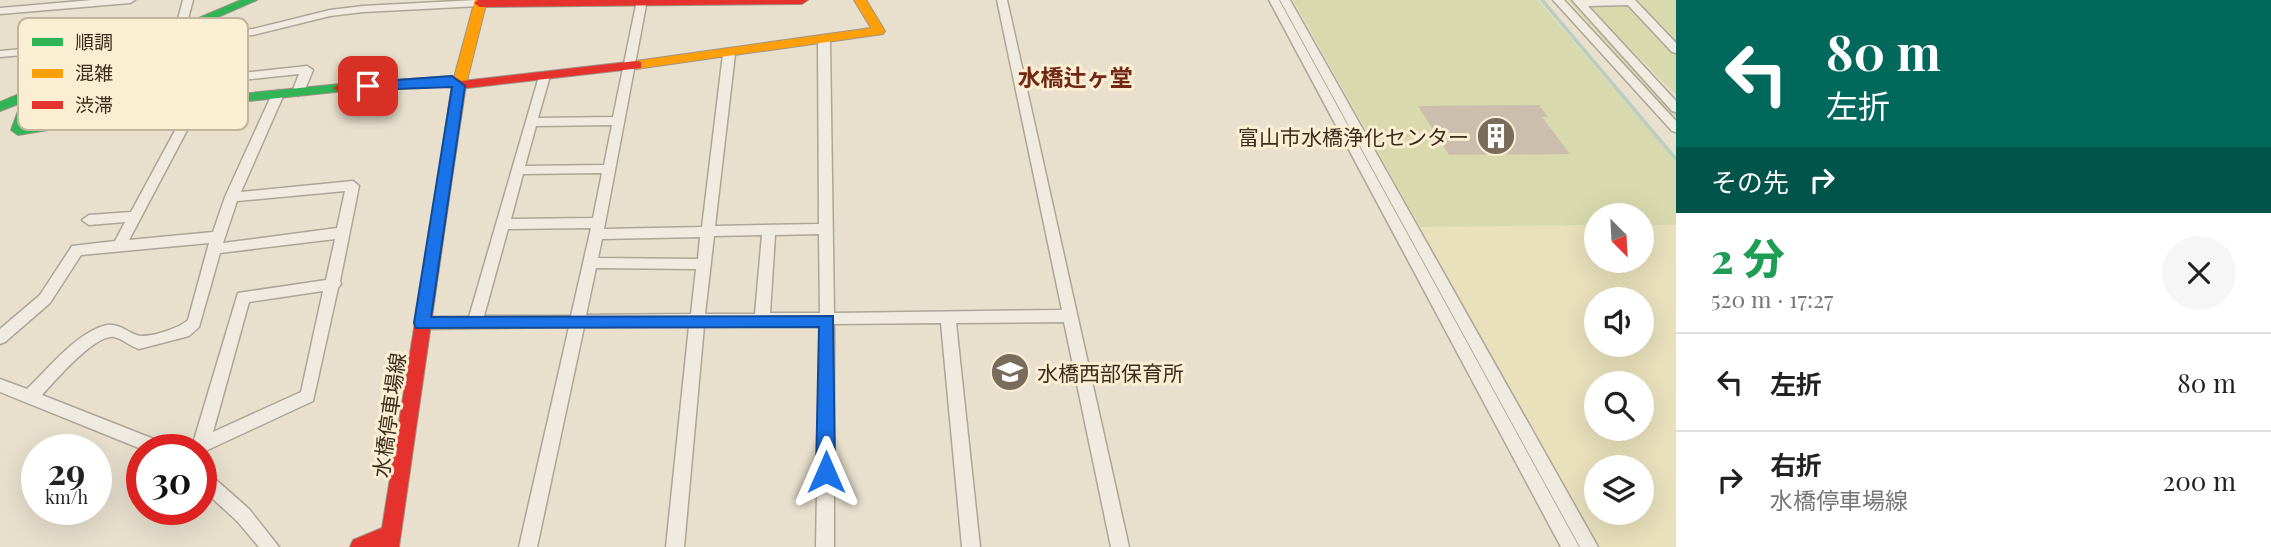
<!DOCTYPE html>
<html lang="ja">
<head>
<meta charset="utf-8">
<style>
  :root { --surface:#fff; --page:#f6f6f6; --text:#222; --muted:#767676; --line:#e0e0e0 }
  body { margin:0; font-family:"Playfair Display","Noto Sans JP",serif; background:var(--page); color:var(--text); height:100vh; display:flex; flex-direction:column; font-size:26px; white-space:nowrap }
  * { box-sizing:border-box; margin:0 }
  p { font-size:23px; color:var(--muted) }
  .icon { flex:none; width:38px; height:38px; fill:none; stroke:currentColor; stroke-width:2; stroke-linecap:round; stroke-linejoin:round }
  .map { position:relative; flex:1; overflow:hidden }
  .side { display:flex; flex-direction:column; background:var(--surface); width:595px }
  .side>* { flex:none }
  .banner { background:#00695c; color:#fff; overflow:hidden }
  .needle { width:46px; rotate:156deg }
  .controls { position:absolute; left:1584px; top:203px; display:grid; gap:14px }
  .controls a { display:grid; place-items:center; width:70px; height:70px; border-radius:50%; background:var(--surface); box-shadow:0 7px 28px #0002; font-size:35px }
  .speed { position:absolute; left:21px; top:434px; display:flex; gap:14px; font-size:35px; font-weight:700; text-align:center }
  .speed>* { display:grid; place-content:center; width:91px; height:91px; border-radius:50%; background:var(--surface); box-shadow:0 7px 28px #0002; line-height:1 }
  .speed small { font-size:18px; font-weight:400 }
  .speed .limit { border:10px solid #d22; background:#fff; color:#111 }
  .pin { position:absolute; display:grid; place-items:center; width:60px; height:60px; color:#fff; margin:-30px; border-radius:14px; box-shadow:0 4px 10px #0006 }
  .me { position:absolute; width:77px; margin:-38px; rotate:0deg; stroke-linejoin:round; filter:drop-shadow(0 0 5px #0008) }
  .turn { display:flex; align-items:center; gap:24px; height:147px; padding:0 35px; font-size:32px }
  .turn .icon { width:91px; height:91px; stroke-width:2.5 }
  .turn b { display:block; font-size:49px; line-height:60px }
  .then { display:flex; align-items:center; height:66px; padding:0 35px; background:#0003; gap:14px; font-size:26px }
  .round { display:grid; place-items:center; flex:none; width:74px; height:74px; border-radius:37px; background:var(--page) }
  .summary { display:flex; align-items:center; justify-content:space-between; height:119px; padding:0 35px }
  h1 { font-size:42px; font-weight:800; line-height:52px; color:#1e9e55 }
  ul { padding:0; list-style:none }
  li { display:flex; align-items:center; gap:21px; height:98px; padding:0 35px; border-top:2px solid var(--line) }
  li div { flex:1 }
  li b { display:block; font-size:26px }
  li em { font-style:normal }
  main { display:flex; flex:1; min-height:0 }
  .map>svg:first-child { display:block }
  .farmland { fill:#e9e1bc; fill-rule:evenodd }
  .green { fill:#d9d9ae }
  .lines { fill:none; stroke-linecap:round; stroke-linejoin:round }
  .stream { stroke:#b9cec1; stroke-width:3.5 }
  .building { fill:#ccbead }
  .street-casing { stroke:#ada597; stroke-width:3 }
  .fast-casing { stroke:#9d9486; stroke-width:2 }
  .slow-casing { stroke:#9d9486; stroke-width:2 }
  .jam-casing { stroke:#9d9486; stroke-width:2 }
  .street { fill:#f0ebe0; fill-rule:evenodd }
  .fast { fill:#30b455; fill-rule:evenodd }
  .slow { fill:#ff9f0a; fill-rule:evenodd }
  .jam { fill:#e5322d; fill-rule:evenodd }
  .route { fill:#1a73e8; stroke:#114b97; stroke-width:2 }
  .labels { text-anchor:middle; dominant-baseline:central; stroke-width:6; stroke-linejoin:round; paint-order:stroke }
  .poi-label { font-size:21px; fill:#3e2d1d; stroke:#faefd3; text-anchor:end }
  .street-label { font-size:21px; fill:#3e2d1d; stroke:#faefd3 }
  .neighbourhood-label { font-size:23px; font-weight:bold; fill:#712916; stroke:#faefd3 }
  .key { fill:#faefd3; stroke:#c2b59c; stroke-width:2 }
  .key-label { font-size:19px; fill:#3e2d1d }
</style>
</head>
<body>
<main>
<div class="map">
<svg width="1676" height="547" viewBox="0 0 1676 547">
  <rect width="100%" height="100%" fill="#e8e0cd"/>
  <path class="farmland" d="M 1596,225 L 1596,261 L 1642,261 L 1642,225 L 1676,225 L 1676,547 L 1600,547 L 1420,227 ZM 1596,299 L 1642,299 L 1642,345 L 1596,345 ZM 1596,383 L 1642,383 L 1642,429 L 1596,429 ZM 1596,467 L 1642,467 L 1642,513 L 1596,513 Z"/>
  <g class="green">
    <polygon points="1293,0 1538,0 1676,161 1676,225 1642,225 1642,215 1596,215 1596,225 1420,227"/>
    <polygon points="1568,0 1574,0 1676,113 1676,122"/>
    <polygon points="1633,0 1676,0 1676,42"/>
    <polygon points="1587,6 1629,6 1676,55 1676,95"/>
  </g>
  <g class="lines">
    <g class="stream">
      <polyline points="1542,0 1676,159"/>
      <polyline points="1283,5 1379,183"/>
    </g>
  </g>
  <polygon class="building" points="1539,105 1548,117 1542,117 1570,154 1449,155 1418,106"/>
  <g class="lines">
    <g class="street-casing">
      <g id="street">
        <polygon points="92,0 135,0 130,3 0,14 0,8"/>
        <polygon points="183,0 193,0 185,30 180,33 175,30"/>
        <polygon points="476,0 485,3 480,6 363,12 330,16 253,35 0,57 0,51 253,29 330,10 363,6"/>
        <path d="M 637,0 L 647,0 L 604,229 L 702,227 L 723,54 L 729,51 L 735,54 L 715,226 L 819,224 L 818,40 L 824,37 L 830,40 L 834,313 L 1062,310 L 997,0 L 1007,0 L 1129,547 L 1111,547 L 1064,322 L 956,323 L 980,547 L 962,547 L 941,323 L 834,324 L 834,547 L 816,547 L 820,325 L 704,326 L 684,547 L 666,547 L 689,326 L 584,327 L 537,547 L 519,547 L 569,327 L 422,329 L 417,327 L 415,323 L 417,319 L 422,317 L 469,317 L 540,73 L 548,73 L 550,76 L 538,118 L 613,117 ZM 612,125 L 604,165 L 525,166 L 536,126 ZM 602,173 L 593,218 L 511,219 L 523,174 ZM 591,228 L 571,316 L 484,316 L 508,229 ZM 819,234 L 820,313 L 770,313 L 775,235 ZM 762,235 L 755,314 L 705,314 L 714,236 ZM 700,237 L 698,259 L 598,258 L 602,239 ZM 596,268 L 696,269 L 691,314 L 586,315 Z"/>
        <polygon points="1269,0 1279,0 1579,547 1561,547"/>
        <polygon points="1280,0 1290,0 1598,547 1580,547"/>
        <polygon points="1553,0 1564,0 1676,121 1676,132 1672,131"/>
        <polygon points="1572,0 1635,0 1676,43 1676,53 1672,52 1628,5 1588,6 1676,101 1676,112 1672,111"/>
        <path d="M 307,66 L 313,70 L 304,92 L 298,96 L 292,92 L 299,74 L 212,83 L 129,240 L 213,232 L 225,197 L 272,94 L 278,90 L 282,91 L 284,94 L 241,192 L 353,181 L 359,186 L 340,281 L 341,284 L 338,288 L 313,401 L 201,453 L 201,450 L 182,450 L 184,445 L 194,440 L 238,293 L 326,280 L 335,239 L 220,253 L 199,327 L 189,336 L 139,349 C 130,346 123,339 114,337 C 95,334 55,381 42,395 L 169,445 L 171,450 L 144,450 L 0,392 L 0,379 L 27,389 C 48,369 78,331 107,325 C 121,323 131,336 142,336 C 155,336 179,328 188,320 L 209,243 L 81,255 L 50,303 L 5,342 L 0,344 L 0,329 L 40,295 L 72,246 L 115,241 L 125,222 L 89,225 L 82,220 L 89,215 L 131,212 L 204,77 ZM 345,191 L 337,228 L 223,243 L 237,201 ZM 323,291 L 301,392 L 213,432 L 249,302 Z"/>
        <polygon points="201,470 207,472 249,509 279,547 259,547 237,521 201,488"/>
      </g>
    </g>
    <g class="fast-casing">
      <polygon id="fast" points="241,0 257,0 37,96 27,124 180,100 340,84 345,85 345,91 180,108 18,135 11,130 21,103 0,111 0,102"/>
    </g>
    <g class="slow-casing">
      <g id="slow">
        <polygon points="475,0 487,0 466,85 451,185 444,190 437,185 452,85"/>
        <polygon points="854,0 866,0 885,31 883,34 636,69 630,65 636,61 871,28"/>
      </g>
    </g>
    <g class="jam-casing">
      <g id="jam">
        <polygon points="478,0 808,0 802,4 480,7 474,3"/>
        <polygon points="636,61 641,62 641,68 459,89 449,84 340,92 333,88 340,84 452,76 462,81"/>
        <polygon points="444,180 451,185 399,547 350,547 353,540 382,528 437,185"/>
      </g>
    </g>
    <use href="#street" class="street"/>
    <use href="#fast" class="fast"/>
    <use href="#slow" class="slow"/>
    <use href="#jam" class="jam"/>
  </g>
  <polygon class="route" points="452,76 465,86 431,317 833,316 835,472 832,478 826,480 819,478 816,472 819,327 416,328 414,323 452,87 368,90 361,86 368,82"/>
  <defs>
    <g id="building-disc" transform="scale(2.0125)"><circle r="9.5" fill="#7a6c5b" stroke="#faefd3"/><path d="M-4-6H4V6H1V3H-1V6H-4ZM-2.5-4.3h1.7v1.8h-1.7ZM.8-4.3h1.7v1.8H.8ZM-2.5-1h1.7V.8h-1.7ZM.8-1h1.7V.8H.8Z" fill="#fff"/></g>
    <g id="school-disc" transform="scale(2.0125)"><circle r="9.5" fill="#7a6c5b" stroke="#faefd3"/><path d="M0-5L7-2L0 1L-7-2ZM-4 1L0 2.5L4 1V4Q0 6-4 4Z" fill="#fff"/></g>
  </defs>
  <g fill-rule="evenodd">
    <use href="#building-disc" x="1496" y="136"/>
    <use href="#school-disc" x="1010" y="372"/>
  </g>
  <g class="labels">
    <g class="poi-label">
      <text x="1469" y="136">富山市水橋浄化センター</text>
      <text x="1037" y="372" text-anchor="start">水橋西部保育所</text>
    </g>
    <g class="street-label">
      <text transform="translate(388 415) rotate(-82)">水橋停車場線</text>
    </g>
    <g class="neighbourhood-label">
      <text x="1075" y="76">水橋辻ヶ堂</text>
    </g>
  </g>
  <rect x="18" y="18" width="230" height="112" rx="10" class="key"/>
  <rect x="32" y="38" width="31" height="8" fill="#30b455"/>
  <rect x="32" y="69" width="31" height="9" fill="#ff9f0a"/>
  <rect x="32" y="101" width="31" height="8" fill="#e5322d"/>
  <g class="key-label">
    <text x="75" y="49">順調</text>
    <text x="75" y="80">混雑</text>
    <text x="75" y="112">渋滞</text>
  </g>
</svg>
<div class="controls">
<a><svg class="needle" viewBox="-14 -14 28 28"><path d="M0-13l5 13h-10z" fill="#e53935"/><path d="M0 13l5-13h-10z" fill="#767676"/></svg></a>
<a><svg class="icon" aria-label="sound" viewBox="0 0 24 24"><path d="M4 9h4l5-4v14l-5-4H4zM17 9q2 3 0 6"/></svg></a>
<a><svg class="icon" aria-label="search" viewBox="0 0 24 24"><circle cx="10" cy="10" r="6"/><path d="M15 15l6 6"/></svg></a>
<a><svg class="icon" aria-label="layers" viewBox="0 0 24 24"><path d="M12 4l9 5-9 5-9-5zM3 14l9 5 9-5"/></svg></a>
</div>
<div class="speed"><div>29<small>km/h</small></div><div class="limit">30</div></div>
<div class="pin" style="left:368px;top:86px;background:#d93025"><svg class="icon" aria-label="arrive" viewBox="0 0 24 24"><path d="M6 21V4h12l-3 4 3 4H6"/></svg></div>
<svg class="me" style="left:826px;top:472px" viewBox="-20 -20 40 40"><path d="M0-17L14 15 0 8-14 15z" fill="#1a73e8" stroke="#fff" stroke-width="4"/></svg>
</div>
<section class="side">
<div class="banner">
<div class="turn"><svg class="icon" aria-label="left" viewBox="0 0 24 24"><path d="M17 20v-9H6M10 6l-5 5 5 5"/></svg><div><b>80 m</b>左折</div></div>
<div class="then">その先<svg class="icon" aria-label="right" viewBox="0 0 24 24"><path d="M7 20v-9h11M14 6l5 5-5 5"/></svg></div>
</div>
<div class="summary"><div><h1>2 分</h1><p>520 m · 17:27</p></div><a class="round"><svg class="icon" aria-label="close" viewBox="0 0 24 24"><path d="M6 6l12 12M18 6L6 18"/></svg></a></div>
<ul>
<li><svg class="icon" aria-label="left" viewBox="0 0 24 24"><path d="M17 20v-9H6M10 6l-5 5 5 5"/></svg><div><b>左折</b></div><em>80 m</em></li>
<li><svg class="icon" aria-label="right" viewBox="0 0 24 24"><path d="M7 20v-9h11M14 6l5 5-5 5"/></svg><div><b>右折</b><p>水橋停車場線</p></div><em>200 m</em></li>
</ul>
</section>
</main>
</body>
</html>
